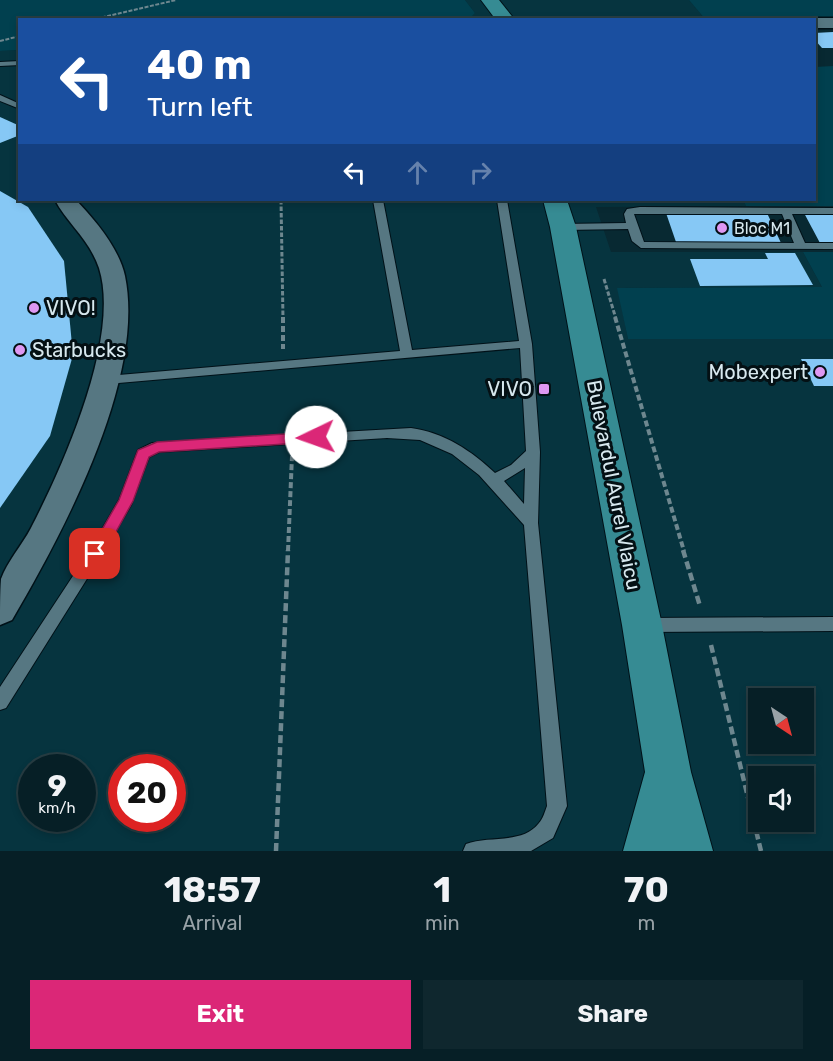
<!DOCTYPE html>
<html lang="en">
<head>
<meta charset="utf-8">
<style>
  :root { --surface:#061f26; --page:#0f272e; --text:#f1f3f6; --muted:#98a2a7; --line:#273d43; --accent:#db2777 }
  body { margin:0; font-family:Rubik,sans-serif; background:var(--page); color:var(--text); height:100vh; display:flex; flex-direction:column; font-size:22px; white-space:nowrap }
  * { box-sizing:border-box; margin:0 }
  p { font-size:20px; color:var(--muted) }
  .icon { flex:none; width:33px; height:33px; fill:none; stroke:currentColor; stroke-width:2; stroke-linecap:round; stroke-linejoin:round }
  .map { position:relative; height:851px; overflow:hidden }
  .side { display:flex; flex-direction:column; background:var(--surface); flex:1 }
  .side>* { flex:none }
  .banner { position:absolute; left:18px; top:18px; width:798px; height:183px; border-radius:0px; box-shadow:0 3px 9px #0003,0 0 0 2px var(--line); background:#1a4fa0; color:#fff; overflow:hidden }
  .needle { width:39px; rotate:144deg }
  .controls { position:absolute; left:748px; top:688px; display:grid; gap:12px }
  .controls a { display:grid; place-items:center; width:66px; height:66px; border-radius:0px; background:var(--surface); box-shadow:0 3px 9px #0003,0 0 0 2px var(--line); font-size:30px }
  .speed { position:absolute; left:18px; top:754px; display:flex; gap:12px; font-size:30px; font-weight:700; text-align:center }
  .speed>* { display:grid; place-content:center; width:78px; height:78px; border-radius:50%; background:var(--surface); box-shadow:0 3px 9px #0003,0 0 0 2px var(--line); line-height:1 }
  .speed small { font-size:15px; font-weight:400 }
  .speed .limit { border:9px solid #d22; background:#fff; color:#111 }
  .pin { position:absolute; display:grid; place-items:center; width:51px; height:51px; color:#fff; margin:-26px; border-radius:12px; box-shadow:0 3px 9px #0006 }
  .me { position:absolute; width:66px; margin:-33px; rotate:267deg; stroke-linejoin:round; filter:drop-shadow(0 0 4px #0008) }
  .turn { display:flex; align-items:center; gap:21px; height:126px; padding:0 30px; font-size:27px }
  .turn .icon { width:78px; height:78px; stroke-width:2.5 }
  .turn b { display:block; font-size:42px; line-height:51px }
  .lanes { display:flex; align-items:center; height:57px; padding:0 30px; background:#0003; justify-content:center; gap:30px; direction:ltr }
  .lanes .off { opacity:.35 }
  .eta { display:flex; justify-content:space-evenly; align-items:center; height:102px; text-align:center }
  .eta b { font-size:36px; font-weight:700; line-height:42px }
  .cta { display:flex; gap:12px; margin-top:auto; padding:12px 30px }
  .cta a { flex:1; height:69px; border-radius:0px; background:var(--accent); color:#fff; font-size:24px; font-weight:700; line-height:69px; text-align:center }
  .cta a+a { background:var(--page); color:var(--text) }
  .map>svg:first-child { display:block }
  .built { fill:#06343f; fill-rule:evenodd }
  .green { fill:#01404f }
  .building { fill:#86c8f5 }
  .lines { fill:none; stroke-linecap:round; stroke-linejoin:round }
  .service-casing { stroke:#001118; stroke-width:2 }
  .minor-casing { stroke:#001118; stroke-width:3 }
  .primary-casing { stroke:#001118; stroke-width:2 }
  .path-far3 { stroke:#6e878f; stroke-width:2; stroke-dasharray:4 1.5; stroke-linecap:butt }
  .path-far2 { stroke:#6e878f; stroke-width:3; stroke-dasharray:4.5 2; stroke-linecap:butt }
  .path-far1 { stroke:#6e878f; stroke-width:4; stroke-dasharray:6 3; stroke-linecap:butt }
  .path { stroke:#6e878f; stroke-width:4.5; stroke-dasharray:8 4; stroke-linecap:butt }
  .service { fill:#567782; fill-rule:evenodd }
  .minor { fill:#567782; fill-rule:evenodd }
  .primary { fill:#368b93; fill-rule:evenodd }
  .route { fill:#db2777; stroke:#8e194d; stroke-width:1.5 }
  .poi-dot { fill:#de98f2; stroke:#041014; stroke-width:2 }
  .labels { text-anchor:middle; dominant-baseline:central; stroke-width:6; stroke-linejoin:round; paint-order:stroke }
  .far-poi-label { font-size:16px; fill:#d7e8ee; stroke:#041014; text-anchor:start }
  .poi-label { font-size:20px; fill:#d7e8ee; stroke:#041014; text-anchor:start }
  .street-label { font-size:20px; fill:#d7e8ee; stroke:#041014 }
</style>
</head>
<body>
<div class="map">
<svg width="833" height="851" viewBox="0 0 833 851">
  <rect width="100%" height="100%" fill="#082932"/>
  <g class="built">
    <polygon points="465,0 689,0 705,19 468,19 475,13"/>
    <path d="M 19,50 L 20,200 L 743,200 L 746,206 L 596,207 L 611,252 L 803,252 L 822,287 L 618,288 L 628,339 L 833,339 L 833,851 L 0,851 L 0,51 ZM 759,699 L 804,699 L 804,744 L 759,744 ZM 32,768 L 82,768 L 82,819 L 32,819 ZM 122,768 L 172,768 L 172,819 L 122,819 ZM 759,777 L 804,777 L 804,822 L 759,822 Z"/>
  </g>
  <g class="green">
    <polygon points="0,0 465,0 475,13 468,20 20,20 19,50 0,51"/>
    <polygon points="689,0 833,0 833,19 705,19"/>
    <polygon points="833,66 833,206 746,206 743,200 814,200 815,67"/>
    <polygon points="803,252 833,252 833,339 628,339 617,288 822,287"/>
  </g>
  <g class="building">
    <polygon points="833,32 833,48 822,48 814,39 814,33"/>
    <polygon points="0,117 20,126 20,135 0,143"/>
    <polygon points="0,191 28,207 64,261 73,355 50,436 0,508"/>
    <polygon points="680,200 740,200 741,203 680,202"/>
    <polygon points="666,213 767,213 781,243 676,242"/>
    <polygon points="804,213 833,213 833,243 820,243"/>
    <polygon points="765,253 795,253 813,285 700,286 690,259 768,259"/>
    <polygon points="801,359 833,359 833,386 814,386"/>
  </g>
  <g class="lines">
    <g class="service-casing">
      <g id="service">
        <polygon points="20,61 20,65 0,66 0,62"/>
        <polygon points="0,95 20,104 20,109 0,101"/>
        <path d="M 373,200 L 383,200 L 412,350 L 519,341 L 497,200 L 507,200 L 532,344 L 540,452 L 538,523 L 567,806 L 553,838 L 531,851 L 463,851 L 466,844 C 488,835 522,845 539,823 C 543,819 545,811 547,806 L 524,525 L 479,475 L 452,454 L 420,440 L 387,438 L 159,452 L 149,457 L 131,505 L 100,558 L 6,708 L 0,710 L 0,687 L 90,550 L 119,500 L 138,450 L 152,443 L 411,428 C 443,432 472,451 495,473 L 511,465 L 526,451 L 520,348 L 107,384 L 101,380 L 107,376 L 400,351 ZM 525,468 L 524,504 L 504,481 Z"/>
        <path d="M 640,207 L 833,208 L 833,214 L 792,214 L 805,243 L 833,243 L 833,249 L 641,248 L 632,241 L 628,229 L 563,230 L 558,227 L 563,224 L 626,223 L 624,214 L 627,209 ZM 634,214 L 782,214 L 794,243 L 644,242 Z"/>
        <polygon points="833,617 833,631 644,632 638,630 636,625 638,620 644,618"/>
      </g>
    </g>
    <g class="minor-casing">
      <g id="minor">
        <polygon points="814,18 833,18 833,28 814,28 814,20 809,20"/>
        <path d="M 55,200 L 76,200 C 95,220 119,248 125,276 C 146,378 63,533 12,620 L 0,625 C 0,612 0,591 1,579 C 7,562 22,545 31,528 C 63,466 121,337 99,268 C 89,239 67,223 55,200 Z"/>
      </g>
    </g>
    <g class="primary-casing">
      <g id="primary">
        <polygon points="481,0 499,0 515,20 496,20"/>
        <polygon points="543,200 567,200 576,227 662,625 691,772 713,851 623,851 645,772 622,625 550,227"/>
      </g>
    </g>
    <g class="path-far3">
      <polyline points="91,20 176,0"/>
      <polyline points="0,41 20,36"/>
    </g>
    <g class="path-far2">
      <polyline points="281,200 283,319"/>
      <polyline points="604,279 616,319"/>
    </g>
    <g class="path-far1">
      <polyline points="283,317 283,349"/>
      <polyline points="615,317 684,551"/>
      <polyline points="288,551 292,456"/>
    </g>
    <g class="path">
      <polyline points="683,550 700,606"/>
      <polyline points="711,645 761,851"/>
      <polyline points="276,851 288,550"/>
    </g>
    <use href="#service" class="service"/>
    <use href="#minor" class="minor"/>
    <use href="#primary" class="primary"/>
  </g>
  <polygon class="route" points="316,432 323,437 316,442 159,452 149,457 133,501 101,559 95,561 90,559 88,554 119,500 138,450 157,442"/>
  <g class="poi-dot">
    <circle cx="722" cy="228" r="6"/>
    <circle cx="34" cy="308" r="6"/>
    <circle cx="20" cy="350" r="6"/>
    <circle cx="820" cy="372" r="6"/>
    <rect x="538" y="383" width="12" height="12" rx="3"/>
  </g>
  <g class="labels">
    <g class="far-poi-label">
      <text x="734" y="228">Bloc M1</text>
    </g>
    <g class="poi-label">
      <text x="46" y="308">VIVO!</text>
      <text x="32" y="350">Starbucks</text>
      <text x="808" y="372" text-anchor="end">Mobexpert</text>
      <text x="532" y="389" text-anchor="end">VIVO</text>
    </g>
    <g class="street-label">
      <text transform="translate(614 485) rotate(79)">Bulevardul Aurel Vlaicu</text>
    </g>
  </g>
</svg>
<div class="controls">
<a><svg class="needle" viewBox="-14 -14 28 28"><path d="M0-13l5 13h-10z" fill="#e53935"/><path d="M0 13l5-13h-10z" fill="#98a2a7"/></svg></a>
<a><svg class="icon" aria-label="sound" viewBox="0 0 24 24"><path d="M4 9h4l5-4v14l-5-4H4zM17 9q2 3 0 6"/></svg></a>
</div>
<div class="speed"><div>9<small>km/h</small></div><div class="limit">20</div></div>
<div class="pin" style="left:95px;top:554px;background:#d93025"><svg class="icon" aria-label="arrive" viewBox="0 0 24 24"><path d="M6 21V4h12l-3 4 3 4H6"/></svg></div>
<svg class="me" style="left:316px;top:437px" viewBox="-20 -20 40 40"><circle r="19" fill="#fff"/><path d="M0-13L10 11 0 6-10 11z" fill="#db2777"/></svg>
<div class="banner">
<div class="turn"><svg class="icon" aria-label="left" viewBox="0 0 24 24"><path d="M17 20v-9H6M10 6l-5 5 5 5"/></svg><div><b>40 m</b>Turn left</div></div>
<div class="lanes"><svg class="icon" aria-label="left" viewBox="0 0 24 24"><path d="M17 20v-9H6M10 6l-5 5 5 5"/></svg><svg class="icon off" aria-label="ahead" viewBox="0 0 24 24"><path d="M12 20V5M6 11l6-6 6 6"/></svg><svg class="icon off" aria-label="right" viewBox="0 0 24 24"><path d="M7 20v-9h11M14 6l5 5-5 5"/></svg></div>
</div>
</div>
<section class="side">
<div class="eta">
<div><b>18:57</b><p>Arrival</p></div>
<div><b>1</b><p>min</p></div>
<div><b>70</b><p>m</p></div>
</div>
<div class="cta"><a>Exit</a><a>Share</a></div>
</section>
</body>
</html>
